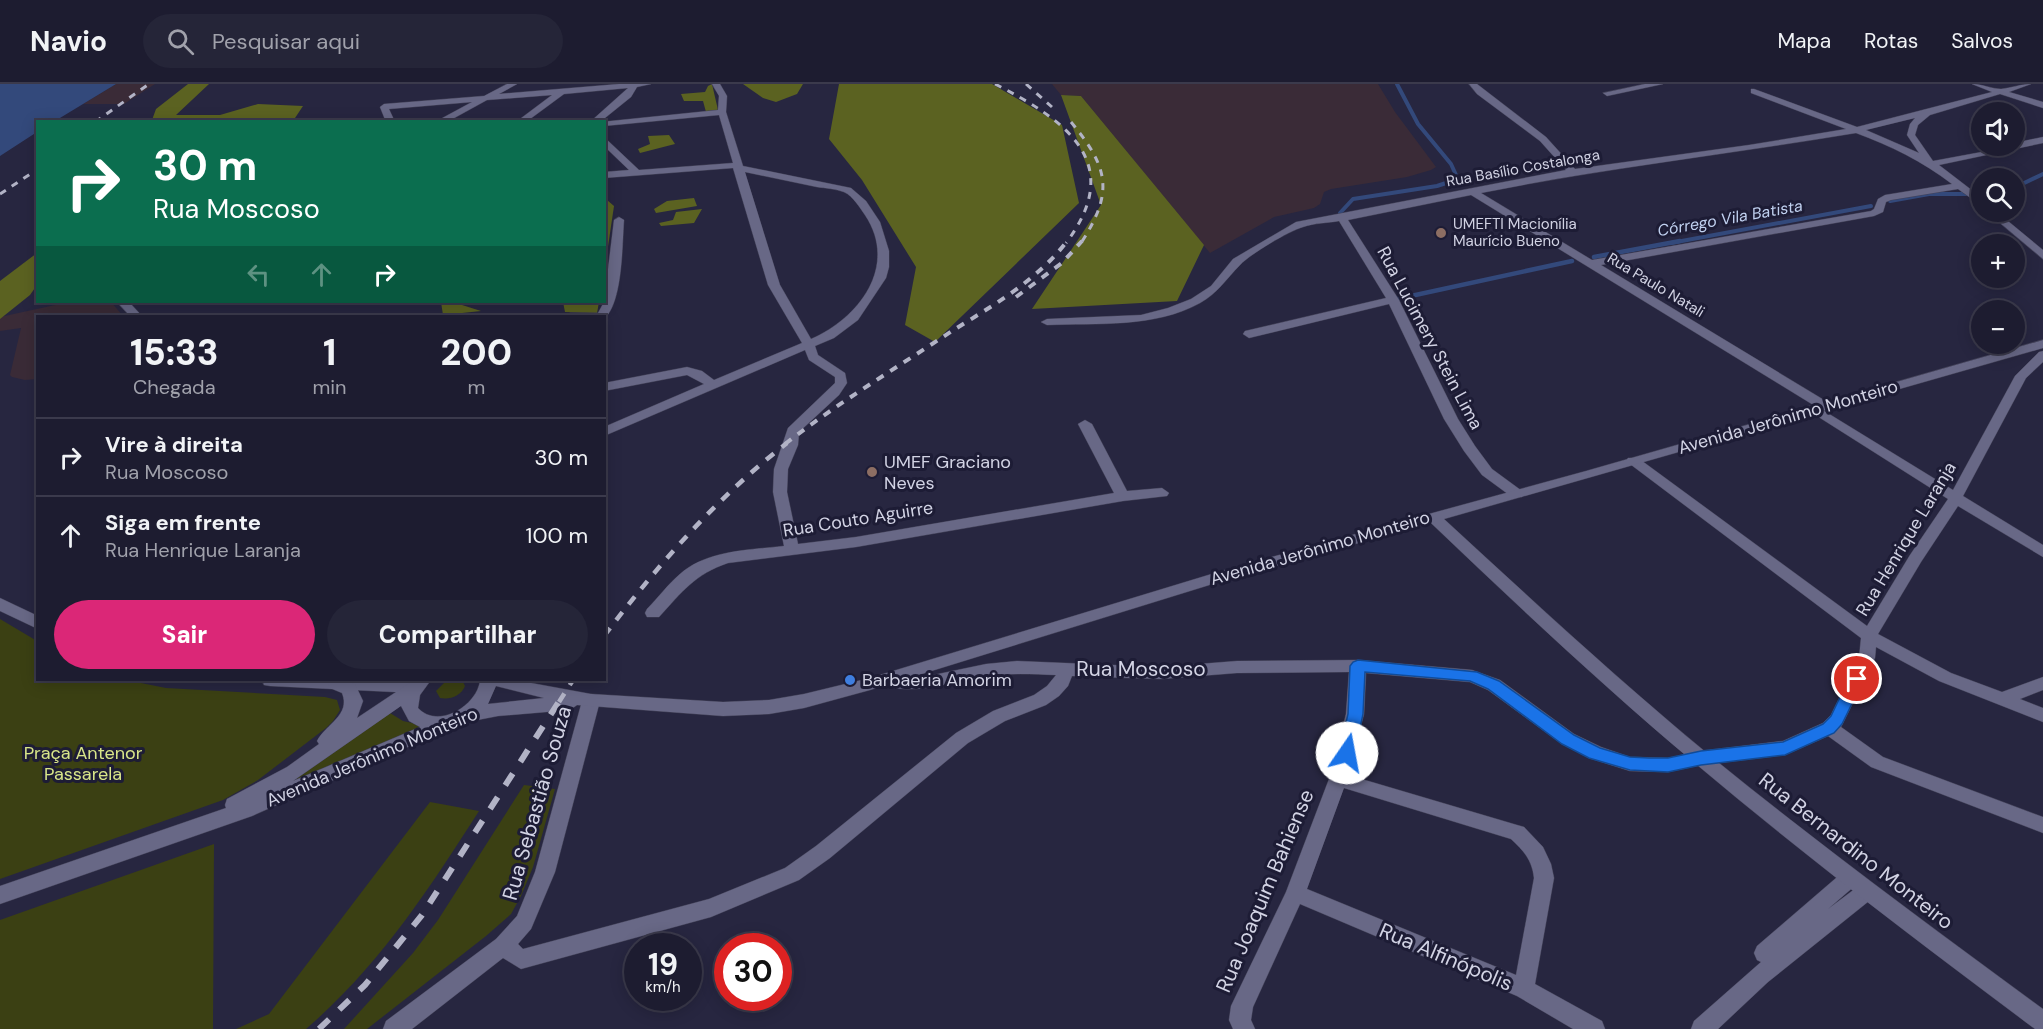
<!DOCTYPE html>
<html lang="pt">
<head>
<meta charset="utf-8">
<style>
  :root { --surface:#1d1c30; --page:#252538; --text:#f1f3f6; --muted:#a0a1ab; --line:#3b3a4c; --accent:#db2777 }
  body { margin:0; font-family:"DM Sans",sans-serif; background:var(--page); color:var(--text); height:100vh; display:flex; flex-direction:column; font-size:22px; white-space:nowrap }
  * { box-sizing:border-box; margin:0 }
  p { font-size:20px; color:var(--muted) }
  .icon { flex:none; width:33px; height:33px; fill:none; stroke:currentColor; stroke-width:2; stroke-linecap:round; stroke-linejoin:round }
  .map { position:relative; flex:1; overflow:hidden }
  .drawer { position:absolute; left:36px; top:231px; width:570px; height:366px; display:flex; flex-direction:column; background:var(--surface); border-radius:0px; box-shadow:0 3px 15px #0003,0 0 0 2px var(--line) }
  .drawer>* { flex:none }
  .guide { position:absolute; left:36px; top:36px; width:570px; height:183px; border-radius:0px; box-shadow:0 3px 15px #0003,0 0 0 2px var(--line); background:#0b6e4f; color:#fff; overflow:hidden }
  .controls { position:absolute; left:1971px; top:18px; display:grid; gap:12px }
  .controls a { display:grid; place-items:center; width:54px; height:54px; border-radius:50%; background:var(--surface); box-shadow:0 3px 15px #0003,0 0 0 2px var(--line); font-size:30px }
  .speed { position:absolute; left:624px; top:849px; display:flex; gap:12px; font-size:30px; font-weight:700; text-align:center }
  .speed>* { display:grid; place-content:center; width:78px; height:78px; border-radius:50%; background:var(--surface); box-shadow:0 3px 15px #0003,0 0 0 2px var(--line); line-height:1 }
  .speed small { font-size:15px; font-weight:400 }
  .speed .limit { border:9px solid #d22; background:#fff; color:#111 }
  .pin { position:absolute; display:grid; place-items:center; width:51px; height:51px; color:#fff; margin:-26px; border:3px solid #fff; border-radius:50%; box-shadow:0 2px 6px #0007 }
  .me { position:absolute; width:66px; margin:-33px; rotate:12deg; stroke-linejoin:round; filter:drop-shadow(0 0 4px #0008) }
  .turn { display:flex; align-items:center; gap:21px; height:126px; padding:0 18px; font-size:27px }
  .turn .icon { width:78px; height:78px; stroke-width:2.5 }
  .turn b { display:block; font-size:42px; line-height:51px }
  .lanes { display:flex; align-items:center; height:57px; padding:0 18px; background:#0003; justify-content:center; gap:30px; direction:ltr }
  .lanes .off { opacity:.35 }
  .eta { display:flex; justify-content:space-evenly; align-items:center; height:102px; text-align:center }
  .eta b { font-size:36px; font-weight:800; line-height:42px }
  .button { display:flex; gap:12px; margin-top:auto; padding:12px 18px }
  .button a { flex:1; height:69px; border-radius:36px; background:var(--accent); color:#fff; font-size:24px; font-weight:800; line-height:69px; text-align:center }
  .button a+a { background:var(--page); color:var(--text) }
  ul { padding:0; list-style:none }
  li { display:flex; align-items:center; gap:18px; height:78px; padding:0 18px; border-top:2px solid var(--line) }
  li div { flex:1 }
  li b { display:block; font-size:22px }
  li em { font-style:normal }
  header { display:flex; align-items:center; gap:36px; box-sizing:border-box; height:84px; padding:0 30px; background:var(--surface); border-bottom:2px solid var(--line) }
  header strong { font-size:28px }
  nav { display:flex; gap:33px; margin-inline-start:auto; font-size:21px }
  .search { width:420px; height:54px; background:var(--page); display:flex; align-items:center; gap:15px; box-sizing:border-box; padding:0 21px; border-radius:33px; color:var(--muted); font-size:22px }
  .map>svg:first-child { display:block }
  .industrial { fill:#3a2b37 }
  .green { fill:#3b4013 }
  .forest { fill:#5b6221 }
  .water { fill:#33497b }
  .lines { fill:none; stroke-linecap:round; stroke-linejoin:round }
  .stream-far1 { stroke:#33497b; stroke-width:4 }
  .stream { stroke:#33497b; stroke-width:4.5 }
  .minor-casing { stroke:#424157; stroke-width:1 }
  .tertiary-casing { stroke:#424157; stroke-width:1 }
  .minor { fill:#686886; fill-rule:evenodd }
  .tertiary { fill:#686886; fill-rule:evenodd }
  .rail-far3 { stroke:#b2b3c6; stroke-width:3; stroke-dasharray:7 7; stroke-linecap:butt }
  .rail-far2 { stroke:#b2b3c6; stroke-width:4; stroke-dasharray:8 8; stroke-linecap:butt }
  .rail-far1 { stroke:#b2b3c6; stroke-width:4.5; stroke-dasharray:10 10; stroke-linecap:butt }
  .rail { stroke:#b2b3c6; stroke-width:6; stroke-dasharray:14 14; stroke-linecap:butt }
  .route { fill:#1a73e8; stroke:#114b97; stroke-width:1.5 }
  .education-dot { fill:#8d6e63; stroke:#1d1c35; stroke-width:2 }
  .shop-dot { fill:#3f7fe0; stroke:#1d1c35; stroke-width:2 }
  .labels { text-anchor:middle; dominant-baseline:central; stroke-width:6; stroke-linejoin:round; paint-order:stroke }
  .far-street-label { font-size:15px; fill:#d2d3e4; stroke:#1d1c35 }
  .far-poi-label { font-size:15px; fill:#d2d3e4; stroke:#1d1c35; text-anchor:start }
  .far-water-label { font-size:16px; font-style:italic; fill:#c1d1f0; stroke:#1d1c35 }
  .street-label { font-size:18px; fill:#d2d3e4; stroke:#1d1c35 }
  .poi-label { font-size:18px; fill:#d2d3e4; stroke:#1d1c35; text-anchor:start }
  .park-label { font-size:18px; fill:#d9e689; stroke:#1d1c35 }
  .near-street-label { font-size:21px; fill:#d2d3e4; stroke:#1d1c35 }
</style>
</head>
<body>
<header>
<strong>Navio</strong>
<div class="search"><svg class="icon" aria-label="search" viewBox="0 0 24 24"><circle cx="10" cy="10" r="6"/><path d="M15 15l6 6"/></svg>Pesquisar aqui</div>
<nav><a>Mapa</a><a>Rotas</a><a>Salvos</a></nav>
</header>
<div class="map">
<svg width="2043" height="945" viewBox="0 0 2043 945">
  <rect width="100%" height="100%" fill="#272640"/>
  <g class="industrial">
    <polygon points="116,0 155,0 124,20 83,20"/>
    <polygon points="1052,0 1378,0 1395,28 1436,83 1431,86 1407,93 1331,105 1324,108 1320,120 1314,124 1274,133 1210,169 1081,12 1061,11"/>
    <polygon points="69,218 111,218 123,232 38,232 37,295 25,296 12,293 10,291 21,244 0,247 0,233"/>
  </g>
  <g class="green">
    <polygon points="0,535 37,557 38,596 126,596 166,604 325,613 337,616 340,626 333,637 326,644 258,696 223,716 0,795"/>
    <path d="M 447,596 L 462,596 L 465,602 C 461,612 450,616 440,614 L 436,607 Z"/>
    <polygon points="390,629 403,637 426,642 301,695 295,695"/>
    <polygon points="524,701 555,705 533,783 521,812 511,830 486,852 367,945 344,945 413,869 438,836"/>
    <path d="M 430,718 L 479,727 C 427,808 379,882 306,945 L 236,945 L 269,930 Z"/>
    <polygon points="214,760 213,945 0,945 0,836"/>
  </g>
  <g class="forest">
    <polygon points="188,0 209,0 176,31 220,31 258,20 303,22 293,37 147,37 152,36 156,25"/>
    <polygon points="712,0 718,26 706,28 703,17 684,17 681,10 705,8 708,2"/>
    <polygon points="743,0 803,0 797,10 776,18 763,14"/>
    <polygon points="839,0 992,0 1062,41 1079,119 935,258 905,241 916,183 862,96 829,55"/>
    <polygon points="1061,11 1081,12 1204,161 1177,217 1032,225 1101,121"/>
    <polygon points="669,51 675,60 640,69 638,65 650,60 648,52"/>
    <polygon points="694,114 697,122 656,129 654,125 667,117"/>
    <polygon points="604,116 607,116 614,122 605,183"/>
    <polygon points="702,125 694,139 661,142 659,139 673,136 676,128"/>
    <polygon points="37,169 37,201 30,211 0,235 0,197"/>
    <polygon points="441,218 468,218 462,221 481,227 443,231"/>
    <polygon points="563,218 599,218 597,229 565,228"/>
  </g>
  <polygon class="water" points="0,0 116,0 55,37 38,38 37,48 0,72"/>
  <g class="lines">
    <g class="stream-far1">
      <polyline points="2014,104 2043,90"/>
      <polyline points="1890,117 1929,110 1982,110"/>
      <polyline points="1340,129 1353,115 1437,102 1449,98 1456,91 1451,80 1418,40 1397,0"/>
      <polyline points="1671,159 1871,122"/>
    </g>
    <g class="stream">
      <polyline points="1594,173 1680,157"/>
      <polyline points="1397,215 1572,177"/>
    </g>
    <g class="minor-casing">
      <g id="minor">
        <polygon points="507,0 517,0 499,10 619,0 651,0 637,3 631,13 600,38 590,38 628,4 564,10 526,38 516,38 552,11 487,16 447,38 435,38 472,18 389,25 395,38 386,38 380,23 384,20 484,12"/>
        <path d="M 712,0 L 720,0 L 727,12 L 726,28 L 743,82 L 851,104 L 866,117 L 880,138 L 889,167 L 889,183 L 886,194 L 858,236 L 834,254 L 815,262 L 818,271 L 845,289 L 847,299 L 839,311 L 799,348 L 798,361 L 788,385 L 787,408 L 798,460 L 856,453 L 1114,409 L 1078,340 L 1085,336 L 1092,340 L 1127,407 L 1162,404 L 1169,409 L 1167,412 L 1123,417 L 856,463 L 728,479 C 695,490 682,508 659,533 L 647,533 L 645,529 L 647,525 C 658,514 668,500 680,490 C 707,466 750,466 784,462 L 773,408 L 774,385 L 788,344 L 835,299 L 835,293 L 809,276 L 805,266 L 604,352 L 604,343 L 704,300 L 687,291 L 604,307 L 604,299 L 687,283 L 702,287 L 714,296 L 802,259 L 768,201 L 733,84 L 604,94 L 604,88 L 629,86 L 604,62 L 604,53 L 639,86 L 733,79 L 719,31 L 604,42 L 604,38 L 601,38 L 718,26 L 719,12 ZM 745,88 C 769,93 793,98 817,103 C 825,104 836,105 844,108 C 853,112 860,124 865,131 C 899,182 859,234 811,255 L 780,201 Z"/>
        <path d="M 1469,0 L 1477,0 L 1546,53 L 1575,85 L 1749,61 L 1846,45 L 1751,9 L 1751,5 L 1754,5 L 1857,43 L 1992,8 L 1972,0 C 1982,0 1992,5 2001,5 C 2011,4 2021,0 2031,0 L 2009,8 L 2043,18 L 2043,24 L 2000,10 L 1930,31 L 1918,41 L 1915,51 L 1933,77 L 2014,62 L 2014,59 L 2043,53 L 2043,59 L 1939,81 L 1982,114 L 1982,122 L 1958,105 L 1891,116 L 1886,118 L 1883,128 L 1874,132 L 1601,181 L 1829,319 L 1830,322 L 1829,325 L 1821,325 L 1953,406 L 2015,292 L 2039,268 L 2043,267 L 2043,278 L 2026,294 L 1963,412 L 2043,461 L 2043,473 L 1958,422 L 1921,478 L 1878,550 L 1951,589 L 2002,608 L 2043,593 L 2043,606 L 2020,615 L 2043,624 L 2043,638 L 1939,597 L 1876,563 L 1875,574 L 1841,643 L 1883,673 L 2043,733 L 2043,749 L 1871,683 L 1828,652 L 1785,671 L 1701,681 L 1668,688 L 1630,687 L 1589,674 L 1562,660 L 1488,606 L 1470,598 L 1366,589 L 1364,630 L 1348,691 L 1517,741 L 1524,743 L 1543,763 L 1551,780 L 1554,794 L 1535,900 L 1602,937 L 1605,945 L 1573,945 L 1517,912 L 1300,820 L 1253,923 L 1251,936 L 1255,945 L 1233,945 L 1229,936 L 1231,922 L 1286,808 L 1329,695 L 1346,630 L 1349,588 L 1237,589 L 1161,595 L 1072,592 L 1068,602 L 1059,612 L 1046,621 L 1005,637 L 968,659 L 830,774 L 799,796 L 711,833 L 521,885 L 503,874 L 412,945 L 383,945 L 386,937 L 496,855 L 517,832 L 535,788 L 582,617 L 585,612 L 591,610 L 597,612 L 600,617 L 555,788 L 531,845 L 518,860 L 523,865 L 709,815 L 785,784 L 816,762 L 956,649 L 993,627 L 1034,611 L 1047,602 L 1056,591 C 1032,590 1009,589 986,592 C 949,598 917,612 880,601 L 878,596 L 880,591 L 886,590 L 919,594 L 986,580 L 1017,577 L 1161,583 L 1237,577 L 1358,576 L 1472,586 L 1500,596 L 1574,650 L 1601,663 L 1630,673 L 1668,674 L 1701,667 L 1783,657 L 1823,639 L 1831,631 L 1859,574 L 1861,554 L 1626,377 L 1628,374 L 1638,374 L 1867,542 L 1910,471 L 1948,415 L 1806,325 L 1807,322 L 1815,322 L 1471,111 L 1348,136 L 1399,216 L 1458,335 L 1475,362 L 1492,385 L 1522,407 L 1524,410 L 1522,413 L 1512,413 L 1482,391 L 1464,367 L 1444,335 L 1389,220 L 1249,254 L 1243,250 L 1245,247 L 1386,214 L 1339,137 C 1328,139 1314,139 1303,143 C 1289,147 1250,170 1240,181 C 1226,195 1218,209 1200,219 C 1155,244 1097,239 1047,241 L 1041,238 L 1047,235 L 1141,231 L 1168,224 L 1191,215 L 1211,202 L 1233,175 L 1296,138 L 1566,86 L 1540,57 L 1477,10 ZM 1915,34 L 1910,40 L 1907,51 L 1919,69 L 1866,46 ZM 1856,49 C 1891,62 1922,77 1952,100 L 1885,111 L 1878,115 L 1874,125 L 1871,127 L 1592,176 L 1481,109 C 1605,84 1731,70 1856,49 ZM 1344,704 L 1511,755 C 1524,767 1532,776 1534,794 L 1516,891 L 1307,805 Z"/>
        <polygon points="1645,0 1663,0 1607,12 1603,9"/>
        <polygon points="1987,128 1997,128 2043,166 2043,175"/>
        <path d="M 619,133 L 624,136 C 622,161 623,218 604,235 L 604,232 L 565,232 L 570,229 L 598,229 L 604,218 L 614,136 Z"/>
        <polygon points="117,218 129,218 142,232 130,232"/>
        <polygon points="0,514 38,532 38,545 0,527"/>
        <polygon points="262,596 393,596 421,598 423,603 421,608 415,609 270,602 264,601"/>
        <polygon points="1850,785 1857,788 1860,794 1857,800 1828,825 1860,801 1867,798 1874,801 1877,807 1874,813 1768,898 1718,945 1691,945 1694,937 1761,878 1757,876 1754,869 1757,862 1843,788"/>
      </g>
    </g>
    <g class="tertiary-casing">
      <path id="tertiary" d="M 2043,256 L 2043,264 L 1444,435 C 1531,515 1617,595 1708,670 C 1817,759 1930,842 2043,925 L 2043,945 L 2035,945 C 1920,859 1805,772 1696,680 C 1604,603 1517,521 1431,439 L 1232,494 L 870,606 L 804,624 L 769,630 L 723,632 L 577,621 L 570,626 L 498,632 L 462,639 L 252,732 L 0,820 L 0,802 L 226,724 L 225,721 L 227,715 L 287,683 L 319,660 L 317,657 C 326,640 351,631 342,609 L 330,604 L 328,599 L 329,596 L 344,596 L 355,600 L 363,617 L 357,634 L 414,596 L 431,596 L 420,611 L 418,624 C 438,646 478,621 480,596 L 515,596 L 591,610 L 723,618 L 769,616 L 804,610 L 870,594 L 1228,485 L 1586,387 ZM 496,602 L 544,614 L 488,620 ZM 401,622 L 409,637 L 420,643 L 293,697 Z"/>
    </g>
    <use href="#minor" class="minor"/>
    <use href="#tertiary" class="tertiary"/>
    <g class="rail-far3">
      <path d="M 995,0 C 1065,36 1127,78 1066,159"/>
      <polyline points="1026,0 1052,23"/>
      <polyline points="95,38 149,0"/>
      <path d="M 1071,38 C 1109,84 1114,108 1081,159"/>
      <polyline points="0,110 38,85"/>
    </g>
    <g class="rail-far2">
      <polyline points="1016,213 1062,179 1082,157"/>
      <path d="M 785,360 C 838,319 896,284 952,247 C 992,222 1038,196 1067,157"/>
    </g>
    <g class="rail-far1">
      <path d="M 604,552 C 658,481 716,414 787,359"/>
      <polyline points="559,618 573,596"/>
    </g>
    <polyline class="rail" points="319,945 365,901 422,831 560,616"/>
  </g>
  <polygon class="route" points="1358,576 1477,588 1499,597 1574,651 1600,664 1630,673 1649,674 1668,674 1701,667 1783,658 1823,640 1831,632 1851,590 1862,590 1864,595 1842,640 1834,649 1785,671 1701,681 1668,688 1630,686 1589,674 1562,660 1488,605 1470,597 1365,588 1363,630 1355,669 1353,673 1347,675 1341,673 1339,669 1348,630 1350,582 1353,578"/>
  <g class="education-dot">
    <circle cx="1441" cy="149" r="6"/>
    <circle cx="872" cy="388" r="6"/>
  </g>
  <circle class="shop-dot" cx="850" cy="596" r="6"/>
  <g class="labels">
    <g class="far-street-label">
      <text transform="translate(1523 84) rotate(-10)">Rua Basílio Costalonga</text>
      <text transform="translate(1656 201) rotate(31)">Rua Paulo Natali</text>
    </g>
    <g class="far-poi-label">
      <text x="1453" y="140">UMEFTI Macionília<tspan x="1453" dy="17">Maurício Bueno</tspan></text>
    </g>
    <g class="far-water-label">
      <text transform="translate(1730 134) rotate(-10)">Córrego Vila Batista</text>
    </g>
    <g class="street-label">
      <text transform="translate(1430 254) rotate(62)">Rua Lucimery Stein Lima</text>
      <text transform="translate(1788 333) rotate(-16)">Avenida Jerônimo Monteiro</text>
      <text transform="translate(858 435) rotate(-9)">Rua Couto Aguirre</text>
      <text transform="translate(1906 455) rotate(-59)">Rua Henrique Laranja</text>
      <text transform="translate(1320 464) rotate(-16)">Avenida Jerônimo Monteiro</text>
      <text transform="translate(372 673) rotate(-23)">Avenida Jerônimo Monteiro</text>
    </g>
    <g class="poi-label">
      <text x="884" y="378">UMEF Graciano<tspan x="884" dy="21">Neves</tspan></text>
      <text x="862" y="596">Barbaeria Amorim</text>
    </g>
    <g class="park-label">
      <text x="83" y="669">Praça Antenor<tspan x="83" dy="21">Passarela</tspan></text>
    </g>
    <g class="near-street-label">
      <text x="1141" y="585">Rua Moscoso</text>
      <text transform="translate(537 719) rotate(-74)">Rua Sebastião Souza</text>
      <text transform="translate(1856 767) rotate(38)">Rua Bernardino Monteiro</text>
      <text transform="translate(1265 807) rotate(-67)">Rua Joaquim Bahiense</text>
      <text transform="translate(1446 873) rotate(23)">Rua Alfinópolis</text>
    </g>
  </g>
</svg>
<div class="controls">
<a><svg class="icon" aria-label="sound" viewBox="0 0 24 24"><path d="M4 9h4l5-4v14l-5-4H4zM17 9q2 3 0 6"/></svg></a>
<a><svg class="icon" aria-label="search" viewBox="0 0 24 24"><circle cx="10" cy="10" r="6"/><path d="M15 15l6 6"/></svg></a>
<a>+</a>
<a>−</a>
</div>
<div class="speed"><div>19<small>km/h</small></div><div class="limit">30</div></div>
<div class="pin" style="left:1857px;top:595px;background:#d93025"><svg class="icon" aria-label="arrive" viewBox="0 0 24 24"><path d="M6 21V4h12l-3 4 3 4H6"/></svg></div>
<svg class="me" style="left:1347px;top:669px" viewBox="-20 -20 40 40"><circle r="19" fill="#fff"/><path d="M0-13L10 11 0 6-10 11z" fill="#1a73e8"/></svg>
<div class="guide">
<div class="turn"><svg class="icon" aria-label="right" viewBox="0 0 24 24"><path d="M7 20v-9h11M14 6l5 5-5 5"/></svg><div><b>30 m</b>Rua Moscoso</div></div>
<div class="lanes"><svg class="icon off" aria-label="left" viewBox="0 0 24 24"><path d="M17 20v-9H6M10 6l-5 5 5 5"/></svg><svg class="icon off" aria-label="ahead" viewBox="0 0 24 24"><path d="M12 20V5M6 11l6-6 6 6"/></svg><svg class="icon" aria-label="right" viewBox="0 0 24 24"><path d="M7 20v-9h11M14 6l5 5-5 5"/></svg></div>
</div>
<section class="drawer">
<div class="eta">
<div><b>15:33</b><p>Chegada</p></div>
<div><b>1</b><p>min</p></div>
<div><b>200</b><p>m</p></div>
</div>
<ul>
<li><svg class="icon" aria-label="right" viewBox="0 0 24 24"><path d="M7 20v-9h11M14 6l5 5-5 5"/></svg><div><b>Vire à direita</b><p>Rua Moscoso</p></div><em>30 m</em></li>
<li><svg class="icon" aria-label="ahead" viewBox="0 0 24 24"><path d="M12 20V5M6 11l6-6 6 6"/></svg><div><b>Siga em frente</b><p>Rua Henrique Laranja</p></div><em>100 m</em></li>
</ul>
<div class="button"><a>Sair</a><a>Compartilhar</a></div>
</section>
</div>
</body>
</html>
